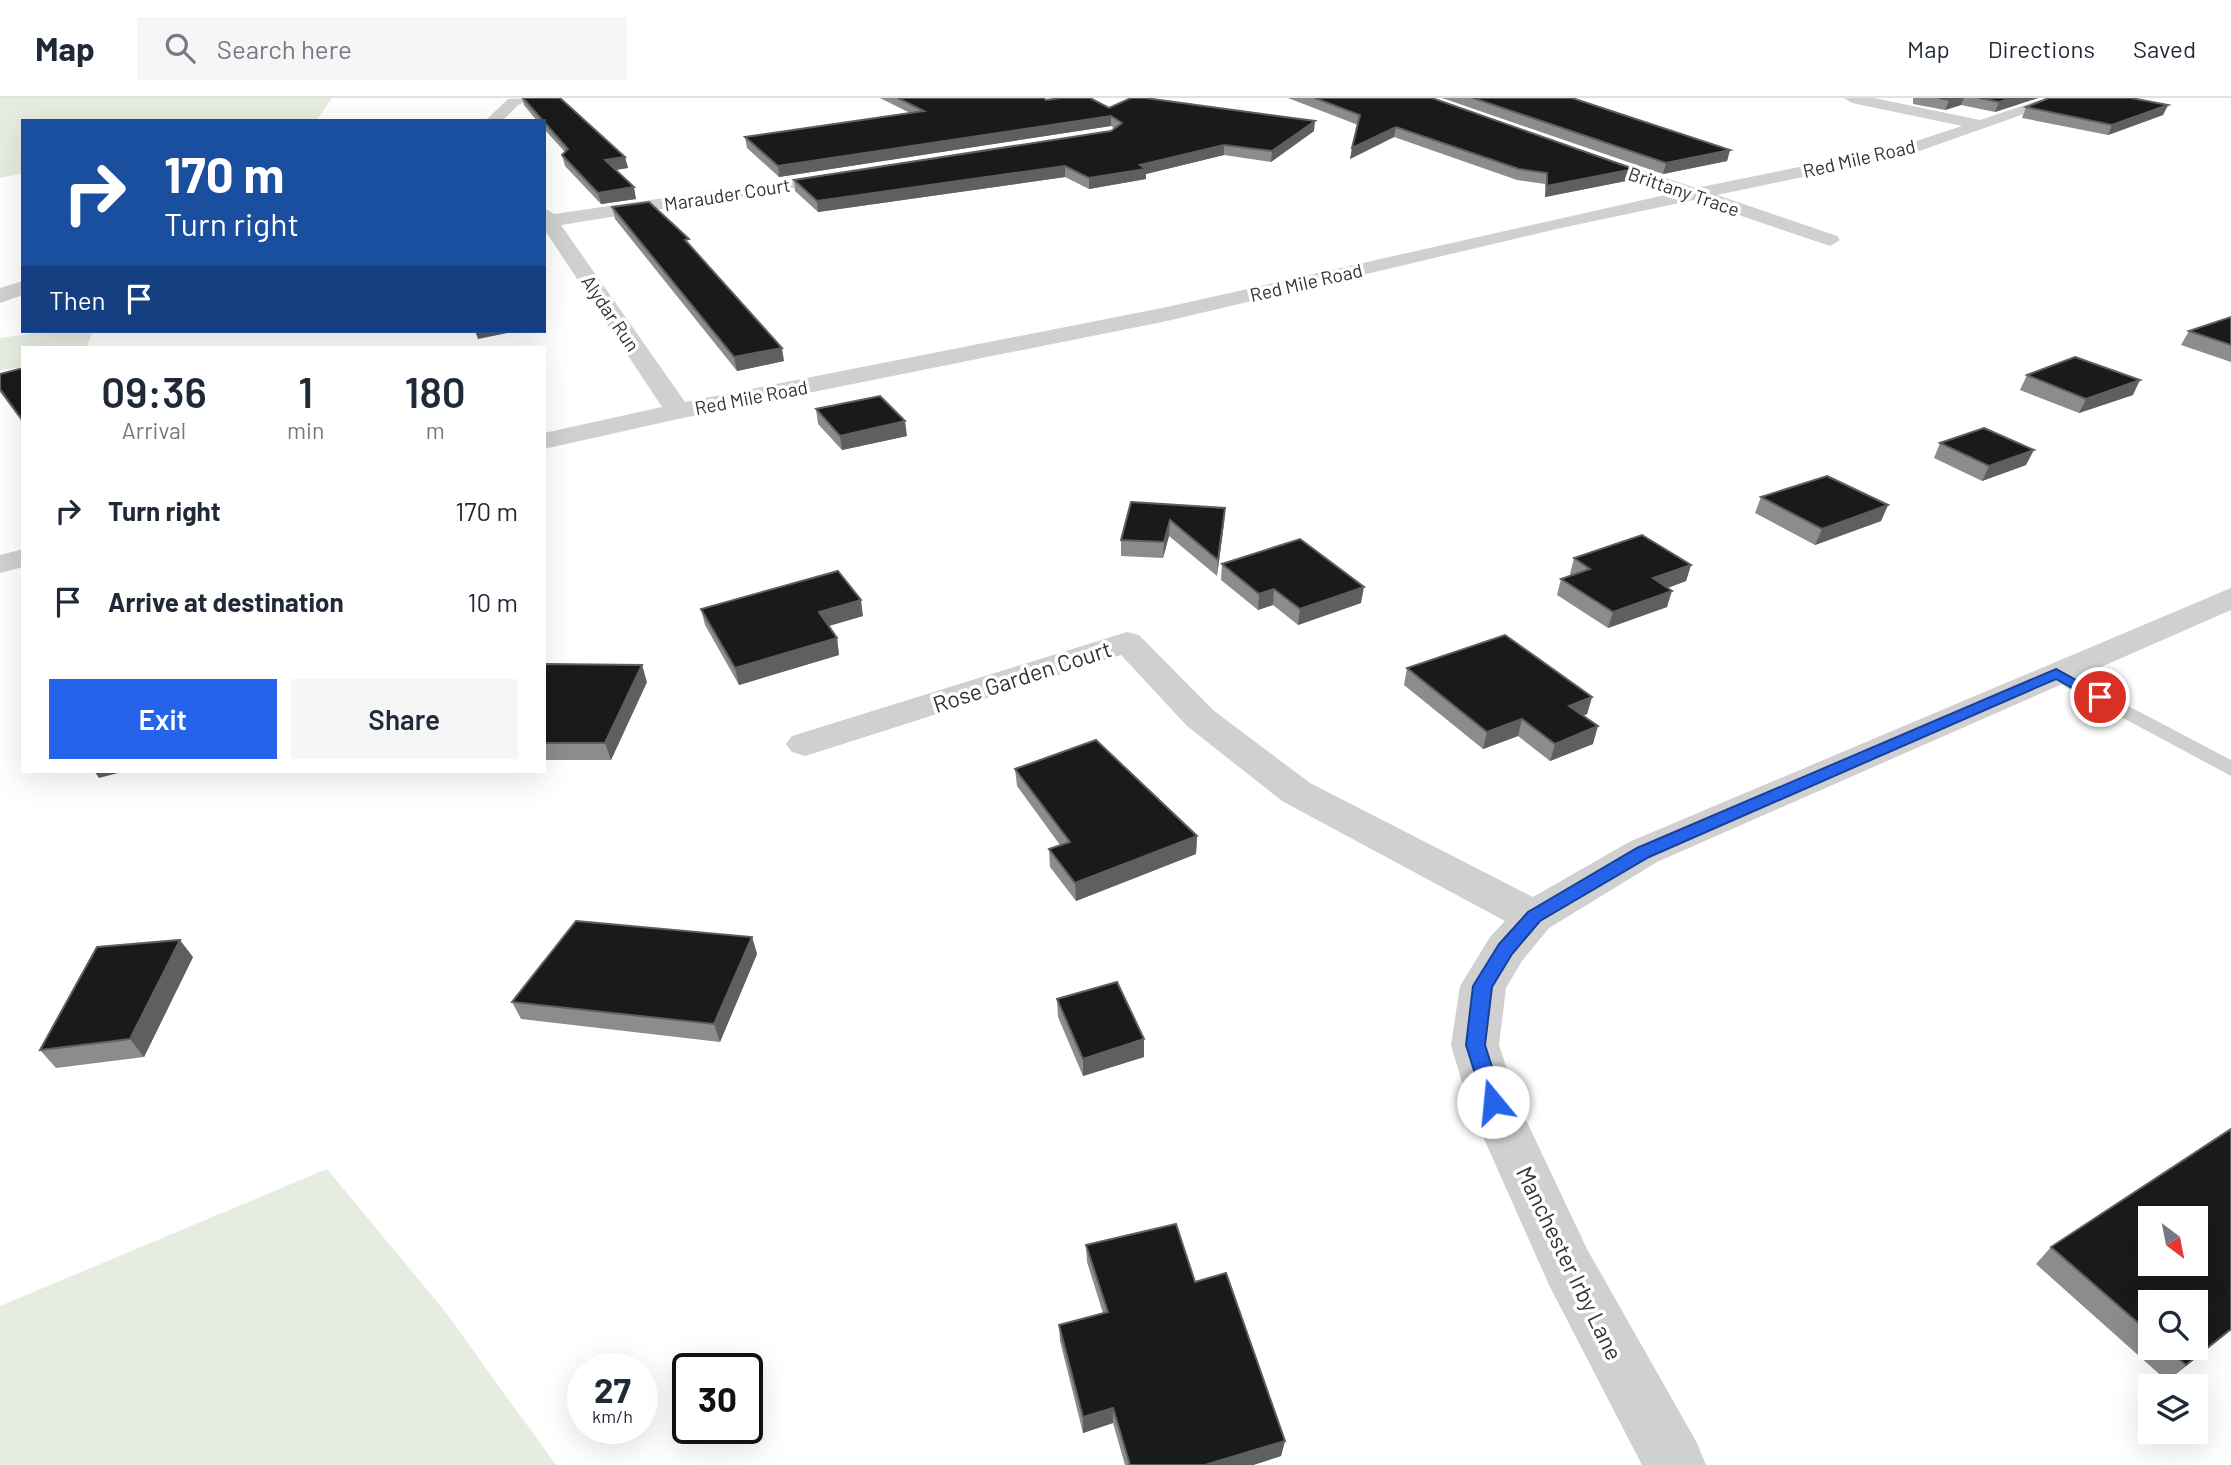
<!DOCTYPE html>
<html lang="en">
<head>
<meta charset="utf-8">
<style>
  :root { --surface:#fff; --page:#f6f6f7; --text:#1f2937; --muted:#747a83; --line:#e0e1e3; --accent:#2563eb }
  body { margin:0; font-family:Barlow,sans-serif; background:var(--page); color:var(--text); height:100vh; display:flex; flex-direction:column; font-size:26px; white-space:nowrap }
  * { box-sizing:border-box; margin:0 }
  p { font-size:23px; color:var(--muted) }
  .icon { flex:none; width:38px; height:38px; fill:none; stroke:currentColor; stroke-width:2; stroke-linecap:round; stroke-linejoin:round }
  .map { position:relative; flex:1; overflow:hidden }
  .sheet { position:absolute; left:21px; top:248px; width:525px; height:427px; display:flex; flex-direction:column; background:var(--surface); border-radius:0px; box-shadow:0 7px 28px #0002 }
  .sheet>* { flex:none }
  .top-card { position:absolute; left:21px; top:21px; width:525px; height:214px; border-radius:0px; box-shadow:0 7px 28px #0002; background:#1a4fa0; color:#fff; overflow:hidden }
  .needle { width:46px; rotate:148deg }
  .controls { position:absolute; left:2138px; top:1108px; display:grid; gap:14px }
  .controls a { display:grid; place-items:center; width:70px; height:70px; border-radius:0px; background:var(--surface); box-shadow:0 7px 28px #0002; font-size:35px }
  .speed { position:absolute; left:567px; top:1255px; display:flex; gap:14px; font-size:35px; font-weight:700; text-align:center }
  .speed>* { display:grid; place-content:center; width:91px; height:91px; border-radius:50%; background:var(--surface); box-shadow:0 7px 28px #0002; line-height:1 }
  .speed small { font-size:18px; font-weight:400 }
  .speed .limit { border:4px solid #111; border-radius:10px; background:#fff; color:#111 }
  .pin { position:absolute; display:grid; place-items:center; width:60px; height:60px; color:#fff; margin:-30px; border:4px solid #fff; border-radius:50%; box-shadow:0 2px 7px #0007 }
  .me { position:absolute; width:77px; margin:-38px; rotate:343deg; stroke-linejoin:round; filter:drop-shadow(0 0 5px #0008) }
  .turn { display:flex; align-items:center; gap:24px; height:147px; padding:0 28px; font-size:32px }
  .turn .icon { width:91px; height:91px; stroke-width:2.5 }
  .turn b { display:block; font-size:49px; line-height:60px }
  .then { display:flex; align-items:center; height:66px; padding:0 28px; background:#0003; gap:14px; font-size:26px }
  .eta { display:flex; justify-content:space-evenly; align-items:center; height:119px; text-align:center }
  .eta b { font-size:42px; font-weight:600; line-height:49px }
  .primary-button { display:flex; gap:14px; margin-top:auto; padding:14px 28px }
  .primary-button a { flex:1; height:80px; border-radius:0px; background:var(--accent); color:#fff; font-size:28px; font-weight:600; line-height:80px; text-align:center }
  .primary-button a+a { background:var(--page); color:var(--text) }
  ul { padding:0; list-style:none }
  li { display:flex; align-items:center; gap:21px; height:91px; padding:0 28px }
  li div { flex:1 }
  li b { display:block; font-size:26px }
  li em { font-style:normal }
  header { display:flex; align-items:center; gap:42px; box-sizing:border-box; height:98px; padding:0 35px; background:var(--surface); border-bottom:2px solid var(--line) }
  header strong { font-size:33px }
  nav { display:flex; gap:38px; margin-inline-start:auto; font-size:24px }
  .search { width:490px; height:63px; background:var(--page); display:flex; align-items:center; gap:18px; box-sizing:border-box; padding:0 24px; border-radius:0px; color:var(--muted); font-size:26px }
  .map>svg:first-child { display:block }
  .green { fill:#e6ecdf }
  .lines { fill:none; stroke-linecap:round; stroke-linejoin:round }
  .lane { fill:#d0d0d0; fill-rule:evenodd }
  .street { fill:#d0d0d0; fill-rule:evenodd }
  .wall { fill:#8c8c8c; fill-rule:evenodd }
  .shaded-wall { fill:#5f5f5f }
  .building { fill:#1a1a1a; stroke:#5f5f5f; stroke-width:2; fill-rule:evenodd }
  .route { fill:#2563eb; stroke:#184099; stroke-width:2 }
  .labels { text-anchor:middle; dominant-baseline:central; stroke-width:7; stroke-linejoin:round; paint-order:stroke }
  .far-street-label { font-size:19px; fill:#333; stroke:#fff }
  .street-label { font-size:23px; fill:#333; stroke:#fff }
</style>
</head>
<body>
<header>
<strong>Map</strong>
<div class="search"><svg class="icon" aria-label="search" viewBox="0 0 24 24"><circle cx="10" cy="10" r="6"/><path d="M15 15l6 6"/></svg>Search here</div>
<nav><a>Map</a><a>Directions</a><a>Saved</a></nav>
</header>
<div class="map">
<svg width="2231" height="1367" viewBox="0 0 2231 1367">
  <rect width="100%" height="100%" fill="#fff"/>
  <g class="green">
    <polygon points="0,0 332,0 316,23 23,23 23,75 0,80"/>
    <polygon points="50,233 93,233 86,250 23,250 23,269 0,272 0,240"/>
    <polygon points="327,1071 443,1211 556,1367 0,1367 0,1208"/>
  </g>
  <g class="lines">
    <polygon class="lane" points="2056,570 2231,662 2231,678 2049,580 2046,576 2049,572"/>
    <g class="street">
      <polygon points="534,0 518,7 502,23 485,23 508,1"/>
      <polygon points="1844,0 1874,0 1980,22 2046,0 2069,0 1908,57 1717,97 1837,138 1840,142 1830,148 1694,102 1561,130 1167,223 678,321 544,351 544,335 662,309 544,131 544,110 554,116 851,73 854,77 845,82 561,127 685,304 1167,209 1674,95 1578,62 1575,58 1578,54 1584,53 1696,90 1898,49 1962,28 1852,5"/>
      <polygon points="23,183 23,197 0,205 0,190"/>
      <polygon points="23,451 23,469 0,475 0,457"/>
      <polygon points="2231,490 2231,512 1657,764 1549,830 1522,863 1506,890 1499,947 1518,1005 1587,1151 1697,1345 1706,1367 1642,1367 1549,1187 1468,1005 1451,947 1460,888 1490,839 1505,823 1282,703 1187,628 1121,557 818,654 805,658 792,654 786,646 792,638 1127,534 1139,537 1213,612 1310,685 1533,799 1629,744"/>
    </g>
  </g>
  <g class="wall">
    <polygon points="522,0 560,0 625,59 628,70 615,72 636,101 601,106 565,68 562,57 565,54 544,31 544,23 537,23 524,7"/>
    <polygon points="880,0 1043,0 1046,2 1109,10 1314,33 1271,64 1224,57 1146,76 1146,81 1089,91 1065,79 818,114 795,93 794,82 1111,33 1115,31 1111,28 779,79 747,50 745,39 910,15"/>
    <polygon points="1288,0 1432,0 1634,71 1631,82 1545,99 1545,86 1517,82 1394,39 1350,61 1358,27"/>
    <polygon points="1442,0 1572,0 1730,52 1727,63 1663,76"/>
    <polygon points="1913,0 2038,0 1995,14 1961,7 1945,12 1913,6"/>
    <polygon points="2168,7 2163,17 2108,37 2022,20 2026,9"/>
    <polygon points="612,109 690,148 784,263 737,273 615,121"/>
    <polygon points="2231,219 2231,264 2181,247 2189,233"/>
    <polygon points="23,270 23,325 0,294 0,276"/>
    <polygon points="2027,277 2133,297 2079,315 2020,292"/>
    <polygon points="816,311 907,338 842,352 818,326"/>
    <polygon points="1940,345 2026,367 1982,383 1934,360"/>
    <polygon points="1761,399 1888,407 1881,423 1815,447 1755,415"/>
    <polygon points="1131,404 1225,410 1217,478 1169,438 1163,460 1121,458 1121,442"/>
    <polygon points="1574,460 1691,467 1686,483 1668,490 1667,509 1608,530 1557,497 1561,481 1571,477 1570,476"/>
    <polygon points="1222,466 1361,505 1298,527 1273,507 1258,512 1221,482"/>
    <polygon points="701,511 863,518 828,528 837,540 839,557 739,587 705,527"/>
    <polygon points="544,566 647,584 611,662 544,662"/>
    <polygon points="1407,570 1592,599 1587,616 1583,618 1593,646 1550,663 1518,638 1483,651 1404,587"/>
    <polygon points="1015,671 1197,738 1196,756 1076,803 1050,769 1049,751 1060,747 1017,688"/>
    <polygon points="752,839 757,856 720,944 521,921 512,904"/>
    <polygon points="193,859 144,959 56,970 40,952"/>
    <polygon points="1057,901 1144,941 1144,959 1083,978 1058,919"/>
    <polygon points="1086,1147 1195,1184 1285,1343 1281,1358 1253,1367 1125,1367 1113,1325 1083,1335 1060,1243 1059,1227 1103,1215 1087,1164"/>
    <path d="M 2051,1149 L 2231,1232 L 2167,1283 L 2036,1166 ZM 2151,1204 L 2196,1250 L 2151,1250 Z"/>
  </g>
  <g class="shaded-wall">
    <polygon points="1955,0 1964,0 1961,7 1945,12 1949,2"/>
    <polygon points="2012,0 2038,0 1995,14 1999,4"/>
    <polygon points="2168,7 2163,17 2108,37 2112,27"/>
    <polygon points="1111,18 1111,28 779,79 778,68"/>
    <polygon points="1315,23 1314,33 1271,64 1272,53"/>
    <polygon points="1396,29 1394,39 1350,61 1352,50"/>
    <polygon points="1224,47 1224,57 1146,76 1146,81 1089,91 1089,80"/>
    <polygon points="1730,52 1727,63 1663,76 1666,65"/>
    <polygon points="625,59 628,70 608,73 605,62"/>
    <polygon points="1065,68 1065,79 818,114 817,103"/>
    <polygon points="1634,71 1631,82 1545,99 1547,88"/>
    <polygon points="634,89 636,101 601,106 598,95"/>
    <polygon points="475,233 518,233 478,241"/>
    <polygon points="782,250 784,263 737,273 734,259"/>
    <polygon points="2140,282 2133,297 2079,315 2086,301"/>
    <polygon points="905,323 907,338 842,352 840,338"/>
    <polygon points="2034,352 2026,367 1982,383 1989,368"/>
    <polygon points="1888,407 1881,423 1815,447 1822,431"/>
    <polygon points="1225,410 1224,426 1217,478 1218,462"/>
    <polygon points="1170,422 1169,438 1163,460 1164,444"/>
    <polygon points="1691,467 1686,483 1648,497 1653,480"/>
    <polygon points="1364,489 1361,505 1298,527 1300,511"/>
    <polygon points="1274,491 1273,507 1258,512 1259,496"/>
    <polygon points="1672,493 1667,509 1608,530 1613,514"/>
    <polygon points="861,502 863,518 822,530 819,514"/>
    <polygon points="837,540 839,557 739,587 735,570"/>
    <polygon points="642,567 647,584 611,662 605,645"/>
    <polygon points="1592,599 1587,616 1564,625 1569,608"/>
    <polygon points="1522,621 1518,638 1483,651 1487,634"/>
    <polygon points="1598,628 1593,646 1550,663 1555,646"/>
    <polygon points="95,674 122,674 99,680"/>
    <polygon points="1197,738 1196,756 1076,803 1075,785"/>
    <polygon points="752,839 757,856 720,944 714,926"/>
    <polygon points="180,842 193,859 144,959 130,941"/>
    <polygon points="1144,941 1144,959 1083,978 1083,961"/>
    <polygon points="2231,1231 2231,1232 2167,1283 2186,1267"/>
    <polygon points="1113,1310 1113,1325 1083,1335 1083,1319"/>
    <polygon points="1285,1343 1281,1358 1253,1367 1205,1367"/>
  </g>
  <g class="building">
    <polygon points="523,0 560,0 625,59 605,62 634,89 598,95 562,57 568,51"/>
    <polygon points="898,0 1043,0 1046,2 1061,0 1090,0 1109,10 1131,0 1145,0 1315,23 1272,53 1224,47 1140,67 1146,71 1089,80 1065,68 817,103 794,82 1111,33 1122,25 1111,18 778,68 745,39 924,13"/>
    <polygon points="1315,0 1432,0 1634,71 1547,88 1547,75 1519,71 1396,29 1352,50 1360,17"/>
    <polygon points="1473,0 1572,0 1730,52 1666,65"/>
    <polygon points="1939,0 1955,0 1949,2"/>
    <polygon points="1979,0 2012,0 1999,4"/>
    <polygon points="2049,0 2131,0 2168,7 2112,27 2026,9"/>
    <polygon points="649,104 689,141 685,142 782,250 734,259 612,109"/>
    <polygon points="2231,219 2231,247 2189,233"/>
    <polygon points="2075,259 2140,282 2086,301 2027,277"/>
    <polygon points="23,270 23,323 0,291 0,276"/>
    <polygon points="880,298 905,323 840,338 816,311"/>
    <polygon points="1984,330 2034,352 1989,368 1940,345"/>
    <polygon points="1827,378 1888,407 1822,431 1761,399"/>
    <polygon points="1131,404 1225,410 1218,462 1170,422 1164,444 1121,442"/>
    <polygon points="1642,437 1691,467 1653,480 1672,493 1613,514 1561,481 1590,471 1574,460"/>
    <polygon points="1300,441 1364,489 1300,511 1274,491 1259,496 1222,466"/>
    <polygon points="838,473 861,502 819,514 837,540 735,570 701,511"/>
    <polygon points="1505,537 1592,599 1569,608 1598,628 1555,646 1522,621 1487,634 1407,570"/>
    <polygon points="544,566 642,567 605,645 544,645"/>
    <polygon points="1096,642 1197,738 1075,785 1049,751 1070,744 1015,671"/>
    <polygon points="576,823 752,839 714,926 512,904"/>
    <polygon points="180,842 130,941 40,952 97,849"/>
    <polygon points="1117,884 1144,941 1083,961 1057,901"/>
    <path d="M 2231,1031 L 2231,1231 L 2186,1267 L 2166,1250 L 2196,1250 L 2196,1204 L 2151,1204 L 2151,1236 L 2051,1149 ZM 2151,1120 L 2196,1120 L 2196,1166 L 2151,1166 Z"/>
    <polygon points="1176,1126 1195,1184 1226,1175 1285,1343 1205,1367 1130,1367 1113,1310 1083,1319 1059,1227 1108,1214 1086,1147"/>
  </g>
  <polygon class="route" points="2056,571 2107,599 2100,604 2095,603 2056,581 1649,759 1540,823 1512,856 1492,889 1485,947 1503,1004 1500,1011 1493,1013 1486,1011 1466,947 1473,888 1499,846 1528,814 1637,750"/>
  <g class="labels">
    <g class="far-street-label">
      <text transform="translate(1859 60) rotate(-13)">Red Mile Road</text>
      <text transform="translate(1684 93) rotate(19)">Brittany Trace</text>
      <text transform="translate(727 96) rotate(-9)">Marauder Court</text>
      <text transform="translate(1306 184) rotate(-13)">Red Mile Road</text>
      <text transform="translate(611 215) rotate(56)">Alydar Run</text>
      <text transform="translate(751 299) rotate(-11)">Red Mile Road</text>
    </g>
    <g class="street-label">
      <text transform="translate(1022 578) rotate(-18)">Rose Garden Court</text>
      <text transform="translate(1570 1165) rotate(64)">Manchester Irby Lane</text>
    </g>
  </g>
</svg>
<div class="controls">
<a><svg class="needle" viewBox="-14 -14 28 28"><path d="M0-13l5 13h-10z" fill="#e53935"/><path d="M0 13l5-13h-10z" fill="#747a83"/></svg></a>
<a><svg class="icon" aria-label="search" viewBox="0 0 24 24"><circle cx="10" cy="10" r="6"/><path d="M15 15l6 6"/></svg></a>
<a><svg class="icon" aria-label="layers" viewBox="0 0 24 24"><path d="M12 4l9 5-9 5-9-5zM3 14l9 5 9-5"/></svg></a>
</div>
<div class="speed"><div>27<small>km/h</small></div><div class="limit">30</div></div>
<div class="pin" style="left:2100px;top:599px;background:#d93025"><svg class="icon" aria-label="arrive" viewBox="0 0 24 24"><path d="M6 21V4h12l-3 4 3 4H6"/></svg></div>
<svg class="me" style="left:1493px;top:1004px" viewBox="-20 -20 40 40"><circle r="19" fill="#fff"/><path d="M0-13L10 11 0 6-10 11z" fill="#2563eb"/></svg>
<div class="top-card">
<div class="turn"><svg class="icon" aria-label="right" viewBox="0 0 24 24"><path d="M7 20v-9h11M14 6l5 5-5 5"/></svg><div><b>170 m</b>Turn right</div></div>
<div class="then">Then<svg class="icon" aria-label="arrive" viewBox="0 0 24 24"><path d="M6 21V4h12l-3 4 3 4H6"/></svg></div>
</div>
<section class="sheet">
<div class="eta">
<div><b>09:36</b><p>Arrival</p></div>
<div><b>1</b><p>min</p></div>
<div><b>180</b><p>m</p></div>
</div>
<ul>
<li><svg class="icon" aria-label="right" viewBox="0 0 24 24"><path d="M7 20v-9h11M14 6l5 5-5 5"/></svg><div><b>Turn right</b></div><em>170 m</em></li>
<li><svg class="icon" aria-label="arrive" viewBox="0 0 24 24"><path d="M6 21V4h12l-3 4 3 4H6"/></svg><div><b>Arrive at destination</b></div><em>10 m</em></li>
</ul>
<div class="primary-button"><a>Exit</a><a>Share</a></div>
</section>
</div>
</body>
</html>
